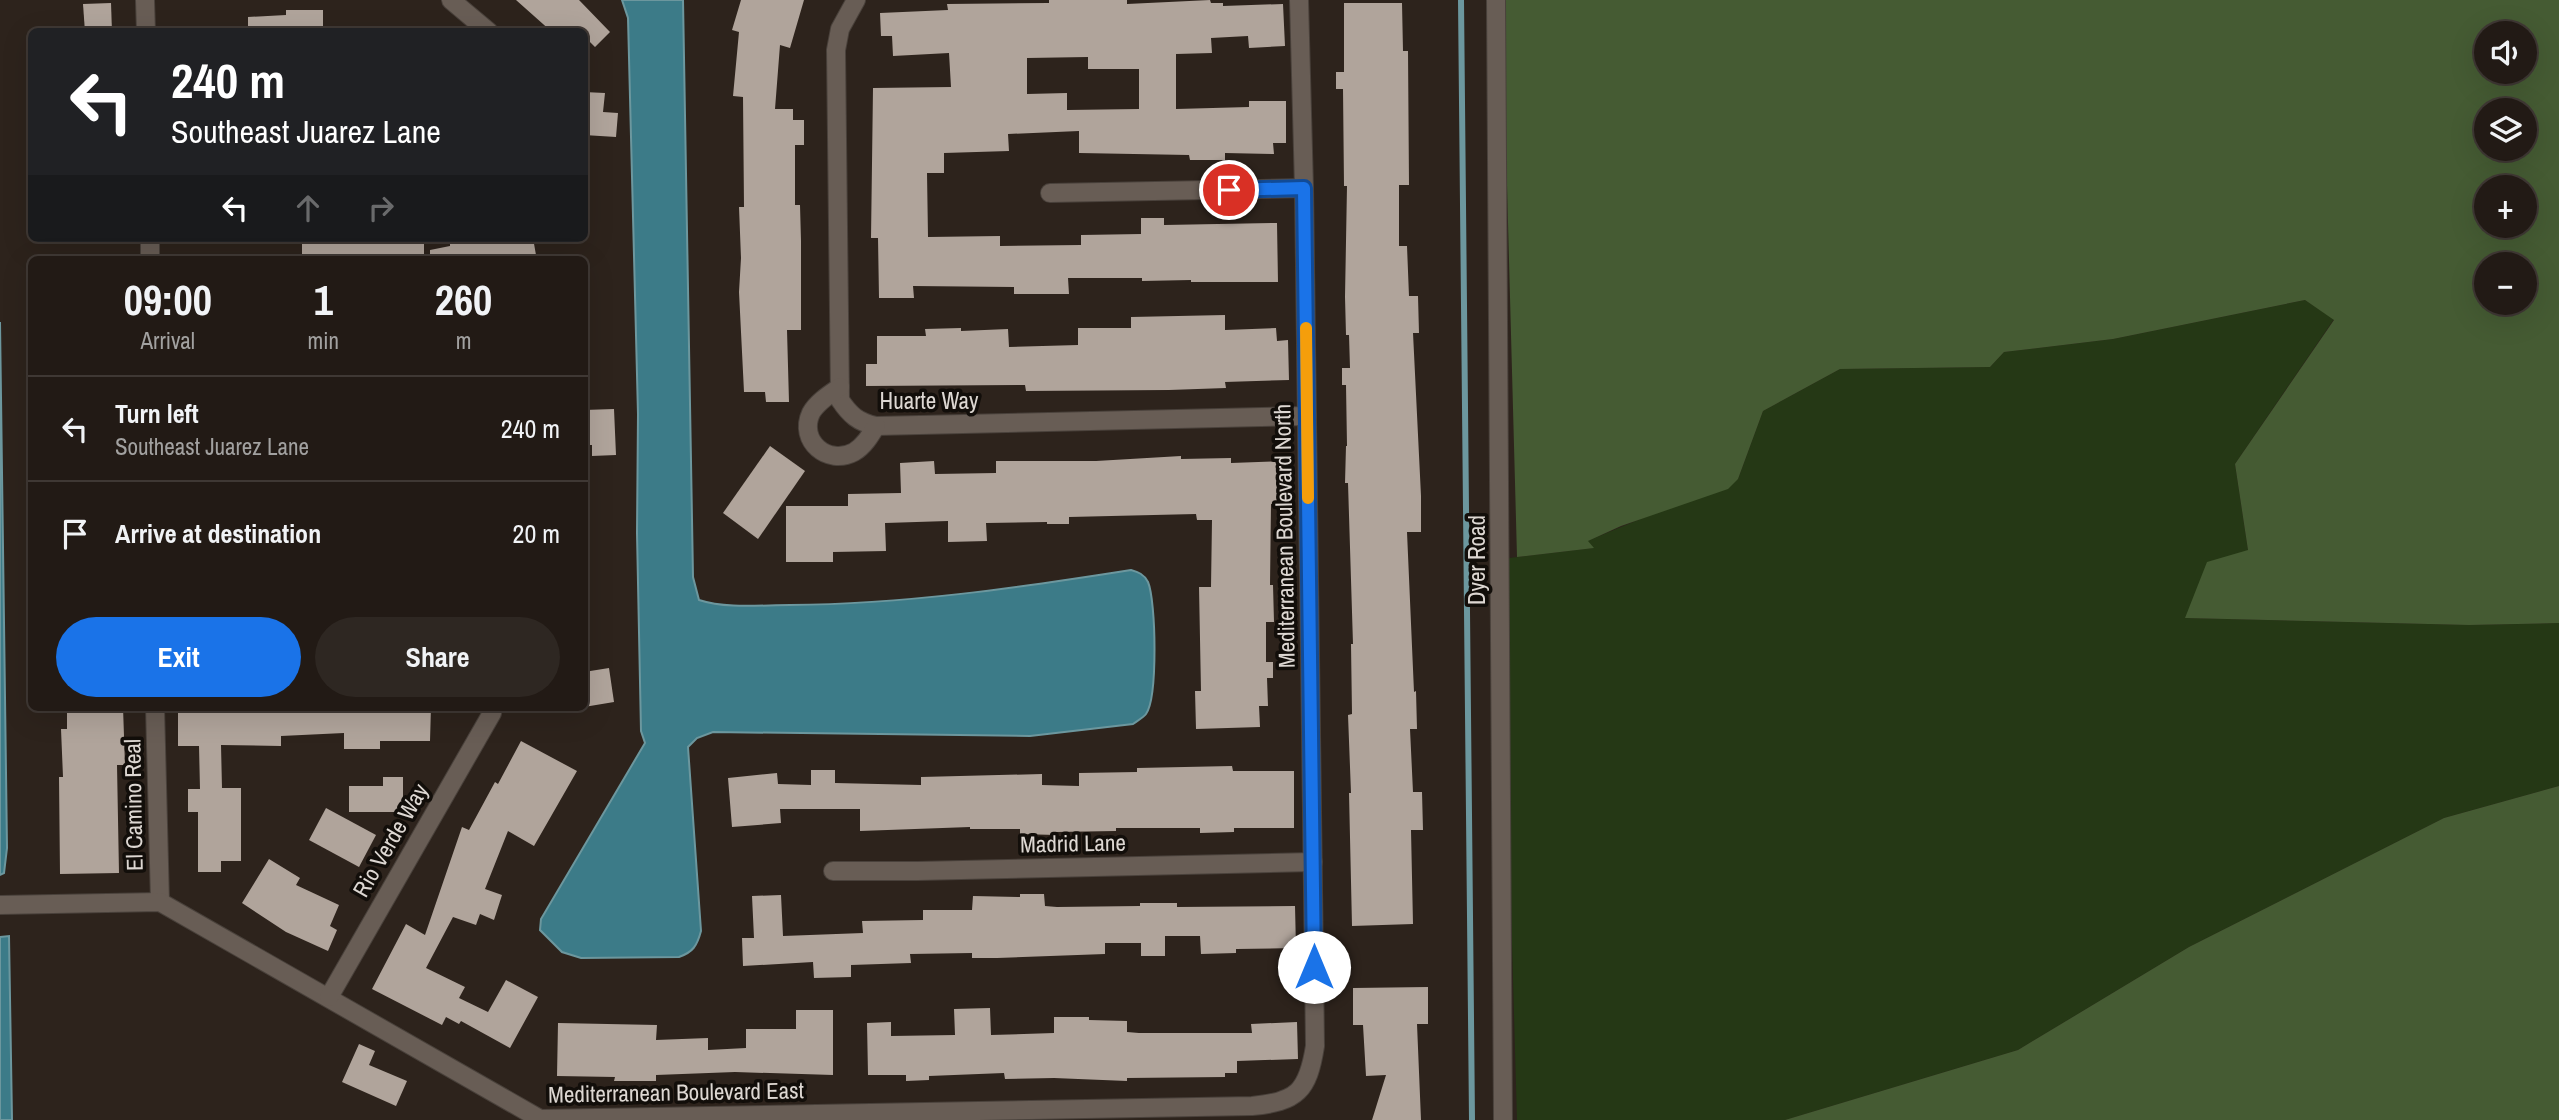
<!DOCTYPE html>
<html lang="en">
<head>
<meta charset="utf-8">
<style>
  :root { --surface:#221a15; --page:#2e2722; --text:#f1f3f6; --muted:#a2a1a0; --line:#3f3834; --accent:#1a73e8 }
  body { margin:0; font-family:"Archivo Narrow",sans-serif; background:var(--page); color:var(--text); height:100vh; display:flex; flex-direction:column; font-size:26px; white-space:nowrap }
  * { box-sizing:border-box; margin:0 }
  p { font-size:23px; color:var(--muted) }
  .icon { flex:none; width:38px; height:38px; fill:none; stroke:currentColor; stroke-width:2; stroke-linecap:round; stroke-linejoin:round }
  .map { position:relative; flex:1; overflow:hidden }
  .sheet { position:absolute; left:28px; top:256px; width:560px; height:455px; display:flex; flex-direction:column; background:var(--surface); border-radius:10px; box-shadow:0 7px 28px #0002,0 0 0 2px var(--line) }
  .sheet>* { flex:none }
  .guide { position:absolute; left:28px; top:28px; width:560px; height:214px; border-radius:10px; box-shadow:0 7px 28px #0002,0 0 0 2px var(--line); background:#202124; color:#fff; overflow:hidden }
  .buttons { position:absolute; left:2474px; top:21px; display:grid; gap:14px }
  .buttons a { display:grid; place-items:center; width:63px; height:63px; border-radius:50%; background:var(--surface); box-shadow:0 7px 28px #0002,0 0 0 2px var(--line); font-size:35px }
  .pin { position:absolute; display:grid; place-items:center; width:60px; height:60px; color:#fff; margin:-30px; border:4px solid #fff; border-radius:50%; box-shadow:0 2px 7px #0007 }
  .me { position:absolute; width:77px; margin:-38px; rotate:0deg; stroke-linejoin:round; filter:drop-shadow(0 0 5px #0008) }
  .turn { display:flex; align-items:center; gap:24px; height:147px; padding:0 28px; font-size:32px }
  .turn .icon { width:91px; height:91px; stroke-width:2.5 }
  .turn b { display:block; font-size:49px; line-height:60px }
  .lanes { display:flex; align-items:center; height:66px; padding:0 28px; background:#0003; justify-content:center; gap:35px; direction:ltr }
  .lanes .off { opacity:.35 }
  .eta { display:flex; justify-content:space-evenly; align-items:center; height:119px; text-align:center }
  .eta b { font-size:42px; font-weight:800; line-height:49px }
  .action { display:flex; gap:14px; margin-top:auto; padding:14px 28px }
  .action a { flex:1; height:80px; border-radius:42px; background:var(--accent); color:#fff; font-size:28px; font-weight:800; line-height:80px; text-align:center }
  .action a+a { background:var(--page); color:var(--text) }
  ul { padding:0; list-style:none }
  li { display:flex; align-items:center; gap:21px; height:105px; padding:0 28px; border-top:2px solid var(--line) }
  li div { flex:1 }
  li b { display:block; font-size:26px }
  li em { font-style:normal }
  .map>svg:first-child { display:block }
  .green { fill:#253815 }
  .forest { fill:#455b33; fill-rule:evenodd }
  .water { fill:#3c7b88; stroke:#6c979e; stroke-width:2 }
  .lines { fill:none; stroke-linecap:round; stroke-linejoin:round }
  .stream { stroke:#6c979e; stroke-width:6 }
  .building { fill:#b0a49b; fill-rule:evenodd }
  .minor-casing { stroke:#49413b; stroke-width:20 }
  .minor { stroke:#685d55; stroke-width:18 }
  .route-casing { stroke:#114b97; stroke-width:18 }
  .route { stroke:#1a73e8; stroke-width:12 }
  .slow { stroke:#f59e0b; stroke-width:12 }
  .labels { text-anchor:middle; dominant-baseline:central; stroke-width:7; stroke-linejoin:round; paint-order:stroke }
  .street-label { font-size:23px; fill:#ddd7d2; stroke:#120e0a }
</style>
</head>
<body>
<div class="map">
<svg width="2559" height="1120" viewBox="0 0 2559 1120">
  <rect width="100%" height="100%" fill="#2d231c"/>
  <polygon class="green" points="2305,300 2334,319 2235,464 2248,550 2185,618 2469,625 2559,623 2559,786 2444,818 2189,947 2018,1050 1785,1120 1517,1120 1501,559 1593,548 1587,541 1738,479 1763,411 1840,369 1990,367 2004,352 2113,339"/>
  <g class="forest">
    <path d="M 1502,0 L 2559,0 L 2559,623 L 2469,625 L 2185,618 L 2207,562 L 2248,550 L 2235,464 L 2334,320 L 2305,300 L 2113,339 L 2004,352 L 1990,367 L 1840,369 L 1763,411 L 1738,479 L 1728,489 L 1621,526 L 1588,541 L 1594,548 L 1517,557 ZM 2487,33 L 2525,33 L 2525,72 L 2487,72 ZM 2487,110 L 2525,110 L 2525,149 L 2487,149 ZM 2487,187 L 2525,187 L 2525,226 L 2487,226 ZM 2487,264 L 2525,264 L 2525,303 L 2487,303 Z"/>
    <polygon points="2559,786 2559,1120 1785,1120 2018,1050 2189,947 2444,818"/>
  </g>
  <g class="water">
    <path d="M 622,0 L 683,0 L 693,577 L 699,600 C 727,609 761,605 790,605 C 905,604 1017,588 1131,570 C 1138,572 1144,574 1148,582 C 1156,601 1158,697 1146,714 C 1144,717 1137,721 1133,724 L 1030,736 L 713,732 L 697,738 L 688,747 L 701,931 C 697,946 693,952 679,957 L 581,958 L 562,952 L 540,930 L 541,919 L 645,743 L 641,731 L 637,533 L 638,414 L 628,18 Z"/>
    <polygon points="0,322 7,848 4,873 0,875"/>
    <polygon points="9,936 12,1120 0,1120 0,937"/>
  </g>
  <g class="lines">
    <polyline class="stream" points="1461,0 1472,1120"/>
  </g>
  <g class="building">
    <polygon points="516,0 579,0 610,32 595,47 584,36 584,32 552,32"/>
    <polygon points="741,0 804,0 790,48 780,45 775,109 793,109 793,120 804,120 804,145 795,145 795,205 800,205 801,241 801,330 787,330 789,402 766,402 765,392 744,392 739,292 741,258 739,207 744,207 743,97 733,96 739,32 732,30"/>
    <path d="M 1049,0 L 1127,0 L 1127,4 L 1210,0 L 1211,3 L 1223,3 L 1223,6 L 1283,4 L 1285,46 L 1249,48 L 1248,36 L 1211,38 L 1212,53 L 1176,54 L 1176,109 L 1249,107 L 1249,101 L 1286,101 L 1286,143 L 1273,143 L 1274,154 L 1225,153 L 1225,160 L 1190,160 L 1189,155 L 1079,153 L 1079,131 L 1008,134 L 1009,151 L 944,153 L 944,173 L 927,173 L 928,237 L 1000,236 L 1000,246 L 1081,245 L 1081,235 L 1141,234 L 1141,218 L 1164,218 L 1164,225 L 1277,223 L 1278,282 L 1191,282 L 1191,280 L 1142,281 L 1142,278 L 1068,278 L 1069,294 L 1014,294 L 1014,287 L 913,286 L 914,298 L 879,298 L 878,238 L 871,238 L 873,88 L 951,87 L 949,53 L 893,56 L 892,36 L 881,36 L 880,13 L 948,10 L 947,4 L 1049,3 ZM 1088,57 L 1088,69 L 1139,69 L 1139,109 L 1067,110 L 1067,93 L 1027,94 L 1027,58 Z"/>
    <polygon points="111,3 112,32 85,32 83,4"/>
    <polygon points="1344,3 1402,3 1403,51 1408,51 1409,185 1399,185 1399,246 1407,246 1409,296 1418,296 1419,333 1413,333 1421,496 1421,532 1407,532 1414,692 1416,691 1417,729 1410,729 1413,792 1422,792 1423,830 1411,830 1413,924 1352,926 1349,793 1351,793 1348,715 1352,714 1351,644 1353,644 1348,483 1345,483 1346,446 1347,446 1346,385 1342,385 1342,368 1350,368 1349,335 1346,335 1345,297 1347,186 1344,186 1343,89 1336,89 1336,72 1344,72"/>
    <polygon points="286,10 323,10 323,32 248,32 248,17 286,15"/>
    <polygon points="584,92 605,93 603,112 618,113 616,137 584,135"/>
    <polygon points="302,238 374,238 374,243 424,243 424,259 302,259"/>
    <polygon points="471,238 471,242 496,238 533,238 536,255 524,257 524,259 430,259 430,250 450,246 450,239"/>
    <polygon points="1225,315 1225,330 1276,328 1277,341 1288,340 1289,380 1225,382 1226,388 1169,390 1026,391 1025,385 866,386 866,364 877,364 877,336 926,336 925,329 961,328 961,331 1008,329 1009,347 1078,345 1078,328 1131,328 1131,317"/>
    <polygon points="614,409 616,455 592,456 592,445 584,445 584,410"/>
    <polygon points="770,446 805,471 758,539 723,513"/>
    <polygon points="1181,456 1181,459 1231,458 1231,463 1289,461 1291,504 1271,504 1270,585 1273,585 1274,622 1266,622 1266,662 1273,662 1273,678 1267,678 1268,706 1259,706 1260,727 1196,729 1195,691 1201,691 1199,587 1211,587 1212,520 1197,520 1196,514 1069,517 1069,524 1047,524 1047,522 986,523 987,541 948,542 948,521 885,523 886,551 833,552 833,562 786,562 786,506 848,506 848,494 901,493 900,463 934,461 935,474 996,473 996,461 1096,461"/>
    <polygon points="609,668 614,702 584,707 584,672"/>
    <polygon points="67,707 123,707 125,765 117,765 119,873 60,874 59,777 63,777 61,729 67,729"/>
    <polygon points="178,707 431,707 430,741 380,741 380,749 344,749 344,733 281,736 281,746 221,745 222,788 241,788 241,861 221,861 221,872 198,872 198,812 188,812 188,789 200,789 199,746 178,746"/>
    <polygon points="521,741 577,771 534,846 508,831 485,889 502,895 494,920 480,914 476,925 453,917 426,968 465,987 459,998 488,1012 506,980 538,997 510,1048 461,1021 459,1024 446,1017 442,1025 372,989 406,924 425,935 462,827 469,830 495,782 498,784"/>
    <polygon points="1232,766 1233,771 1294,771 1294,828 1234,828 1234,832 1200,833 1200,828 1116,828 1116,831 1056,832 1056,835 1020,834 1020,829 970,829 970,827 860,831 860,809 780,809 781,823 732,827 728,778 777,773 778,784 811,785 811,770 835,770 835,783 921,785 921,777 1042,774 1042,785 1079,786 1079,773 1137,772 1137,768"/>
    <polygon points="383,777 403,777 403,812 349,812 349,786 383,786"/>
    <polygon points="326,808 376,835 359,867 309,840"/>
    <polygon points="269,859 300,878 296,885 339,905 330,926 337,930 328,951 286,932 242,903"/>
    <polygon points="1020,894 1044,894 1045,906 1057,907 1140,906 1140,903 1177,903 1177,907 1295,906 1296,948 1236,949 1236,953 1201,954 1200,936 1165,936 1165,956 1141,956 1141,943 1105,943 1105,954 997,958 972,958 972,953 910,954 911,963 851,965 851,977 814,978 813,962 743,966 742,938 754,938 752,896 781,895 783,936 863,933 862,921 923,920 923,910 972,910 973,896 1020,897"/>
    <polygon points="1428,987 1428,1024 1417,1024 1421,1120 1372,1120 1386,1075 1366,1076 1363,1025 1353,1025 1353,988"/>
    <polygon points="990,1008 991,1035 1054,1033 1054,1017 1089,1017 1089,1020 1127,1021 1127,1032 1139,1033 1252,1033 1251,1024 1297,1022 1298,1059 1237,1061 1237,1073 1225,1073 1225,1077 1127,1078 1127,1081 1054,1078 1005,1079 1004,1073 929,1076 929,1080 906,1081 906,1075 868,1075 867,1023 891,1022 891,1036 955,1035 954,1009"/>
    <polygon points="796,1010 833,1010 833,1075 735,1072 656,1075 656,1081 614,1081 615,1077 557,1076 558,1023 657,1025 656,1040 708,1038 708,1050 746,1048 746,1029 796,1029"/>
    <polygon points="359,1044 375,1051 369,1065 407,1081 396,1106 342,1082"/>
  </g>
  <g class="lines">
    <g class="minor-casing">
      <g id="minor">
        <polyline points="145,0 146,32"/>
        <polyline points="451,0 489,32"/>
        <path d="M 856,0 L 840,29 L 836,50 L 840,400 C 850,415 858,422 876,426 L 1307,416"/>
        <polyline points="1496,0 1503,1120"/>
        <polyline points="1050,193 1304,188"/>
        <polyline points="150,238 150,259"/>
        <path d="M 840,387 C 830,394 817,402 811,413 C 798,441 828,466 854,452 C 864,446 870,436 876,426"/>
        <polyline points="155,707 160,902"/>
        <polyline points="833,871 917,871 1313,862"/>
        <path d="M 0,905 L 160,902 L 540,1119 L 1252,1106 C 1297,1102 1308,1091 1315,1046 L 1304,188 L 1299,0"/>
        <polyline points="329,997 492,713 493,707"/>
      </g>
    </g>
    <use href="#minor" class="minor"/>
  </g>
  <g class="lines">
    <g class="route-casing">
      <polyline id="route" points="1229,190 1304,188 1314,967"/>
    </g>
    <use href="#route" class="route"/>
    <polyline class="slow" points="1306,328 1308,498"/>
  </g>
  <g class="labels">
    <g class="street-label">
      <text x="929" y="400">Huarte Way</text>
      <text transform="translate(1284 536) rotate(-91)">Mediterranean Boulevard North</text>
      <text transform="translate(1476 560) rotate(-90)">Dyer Road</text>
      <text transform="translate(133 805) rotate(-91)">El Camino Real</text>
      <text transform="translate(390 840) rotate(-60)">Rio Verde Way</text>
      <text transform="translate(1073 843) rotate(-1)">Madrid Lane</text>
      <text transform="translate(676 1092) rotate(-1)">Mediterranean Boulevard East</text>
    </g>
  </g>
</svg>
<div class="buttons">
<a><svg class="icon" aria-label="sound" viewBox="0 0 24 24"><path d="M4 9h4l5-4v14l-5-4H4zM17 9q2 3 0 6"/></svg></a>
<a><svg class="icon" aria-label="layers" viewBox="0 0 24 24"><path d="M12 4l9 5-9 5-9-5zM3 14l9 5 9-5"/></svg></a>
<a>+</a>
<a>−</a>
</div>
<div class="pin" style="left:1229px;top:190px;background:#d93025"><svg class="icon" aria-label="arrive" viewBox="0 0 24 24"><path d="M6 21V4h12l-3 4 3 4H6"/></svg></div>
<svg class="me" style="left:1314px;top:967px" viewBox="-20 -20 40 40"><circle r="19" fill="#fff"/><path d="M0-13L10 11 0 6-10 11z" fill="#1a73e8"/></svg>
<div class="guide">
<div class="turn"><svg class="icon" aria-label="left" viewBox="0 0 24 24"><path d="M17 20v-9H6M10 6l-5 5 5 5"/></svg><div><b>240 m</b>Southeast Juarez Lane</div></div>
<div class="lanes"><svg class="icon" aria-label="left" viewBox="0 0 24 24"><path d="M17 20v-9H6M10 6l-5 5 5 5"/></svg><svg class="icon off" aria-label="ahead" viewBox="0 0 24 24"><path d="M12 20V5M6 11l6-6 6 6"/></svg><svg class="icon off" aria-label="right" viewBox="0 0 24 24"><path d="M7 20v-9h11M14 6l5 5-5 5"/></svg></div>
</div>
<section class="sheet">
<div class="eta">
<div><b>09:00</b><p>Arrival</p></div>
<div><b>1</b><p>min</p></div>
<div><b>260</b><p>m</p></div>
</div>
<ul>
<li><svg class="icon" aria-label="left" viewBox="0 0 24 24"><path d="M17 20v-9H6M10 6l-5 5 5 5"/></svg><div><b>Turn left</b><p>Southeast Juarez Lane</p></div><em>240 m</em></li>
<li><svg class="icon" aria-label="arrive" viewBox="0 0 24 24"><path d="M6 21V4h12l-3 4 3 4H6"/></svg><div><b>Arrive at destination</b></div><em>20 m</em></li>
</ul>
<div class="action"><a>Exit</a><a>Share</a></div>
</section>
</div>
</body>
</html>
